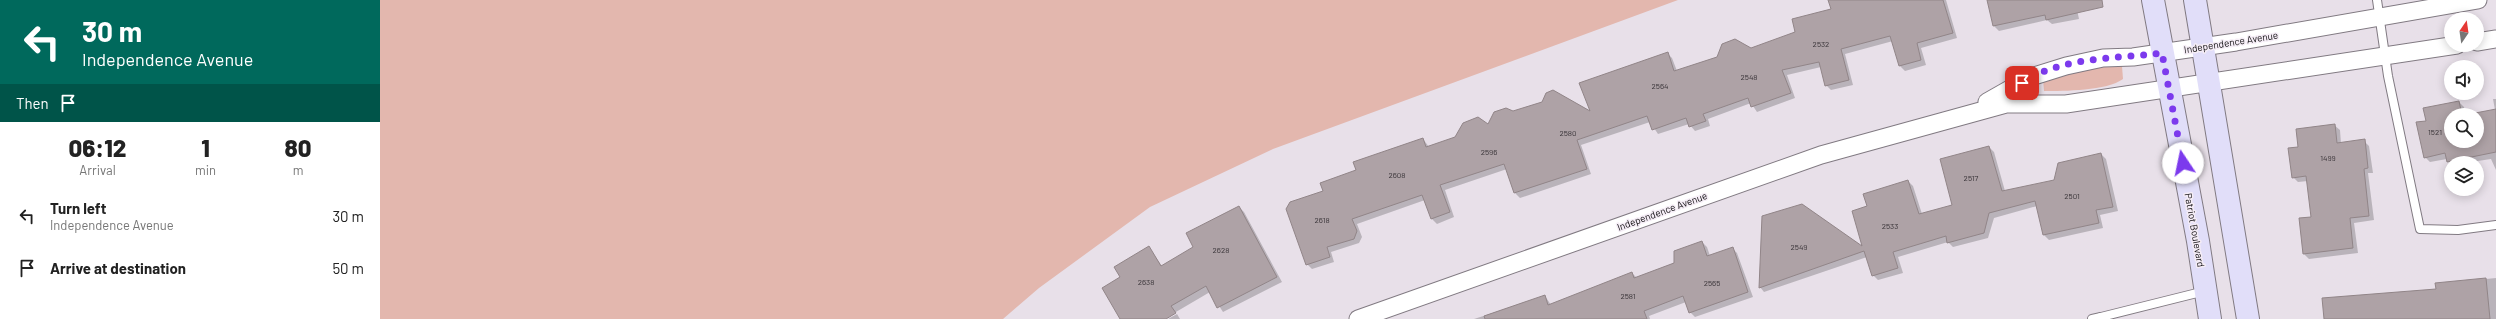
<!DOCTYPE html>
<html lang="en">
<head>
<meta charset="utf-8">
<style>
  :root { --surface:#fff; --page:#f6f6f6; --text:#222; --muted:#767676 }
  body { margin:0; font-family:Barlow,sans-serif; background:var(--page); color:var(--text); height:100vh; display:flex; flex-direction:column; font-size:15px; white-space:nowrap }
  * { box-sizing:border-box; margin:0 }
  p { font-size:13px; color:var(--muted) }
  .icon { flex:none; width:22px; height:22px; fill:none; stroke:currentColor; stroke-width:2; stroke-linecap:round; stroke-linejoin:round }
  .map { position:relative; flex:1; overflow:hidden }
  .side { display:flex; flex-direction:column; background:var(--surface); width:380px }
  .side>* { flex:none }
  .hud { background:#00695c; color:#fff; overflow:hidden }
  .needle { width:26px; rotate:13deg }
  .buttons { position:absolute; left:2064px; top:12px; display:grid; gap:8px }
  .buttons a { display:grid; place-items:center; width:40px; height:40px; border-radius:50%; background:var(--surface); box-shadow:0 2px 10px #0003; font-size:20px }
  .pin { position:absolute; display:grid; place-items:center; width:34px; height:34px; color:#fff; margin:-17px; border-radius:8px; box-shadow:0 2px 6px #0006 }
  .me { position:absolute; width:44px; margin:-22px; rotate:349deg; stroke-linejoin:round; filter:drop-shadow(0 0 3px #0008) }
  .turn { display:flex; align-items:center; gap:14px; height:84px; padding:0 16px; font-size:18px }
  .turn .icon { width:52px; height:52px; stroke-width:2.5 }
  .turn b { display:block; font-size:28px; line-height:34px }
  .then { display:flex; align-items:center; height:38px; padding:0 16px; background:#0003; gap:8px; font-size:15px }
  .eta { display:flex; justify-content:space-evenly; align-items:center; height:68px; text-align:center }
  .eta b { font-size:24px; font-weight:800; line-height:28px }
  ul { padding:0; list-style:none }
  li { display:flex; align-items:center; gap:12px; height:52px; padding:0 16px }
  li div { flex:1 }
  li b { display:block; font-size:15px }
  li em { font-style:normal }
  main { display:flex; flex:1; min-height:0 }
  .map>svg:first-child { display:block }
  .green { fill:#e3b7ae }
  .shadow { fill:#0003 }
  .building { fill:#aea2a6; stroke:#918588 }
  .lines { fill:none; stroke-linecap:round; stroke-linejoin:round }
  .service-casing { stroke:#817a82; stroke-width:10 }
  .minor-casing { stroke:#817a82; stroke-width:19 }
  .secondary-casing { stroke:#817a82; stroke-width:24 }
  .service { stroke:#fff; stroke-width:8 }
  .minor { stroke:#fff; stroke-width:17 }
  .secondary { stroke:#e1def9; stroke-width:22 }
  .route { stroke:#7c3aed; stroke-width:7; stroke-dasharray:0 12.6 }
  .labels { text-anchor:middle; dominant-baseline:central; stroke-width:3; stroke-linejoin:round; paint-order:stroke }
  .number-label { font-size:8px; fill:#393438 }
  .street-label { font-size:10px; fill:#121013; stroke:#f5edf6 }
</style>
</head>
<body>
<main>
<section class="side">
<div class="hud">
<div class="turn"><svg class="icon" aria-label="left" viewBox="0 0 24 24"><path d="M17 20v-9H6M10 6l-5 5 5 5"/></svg><div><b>30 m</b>Independence Avenue</div></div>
<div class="then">Then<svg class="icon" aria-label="arrive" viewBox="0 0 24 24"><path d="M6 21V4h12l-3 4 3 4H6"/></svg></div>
</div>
<div class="eta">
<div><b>06:12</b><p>Arrival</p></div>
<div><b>1</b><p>min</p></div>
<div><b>80</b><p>m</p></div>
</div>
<ul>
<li><svg class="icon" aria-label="left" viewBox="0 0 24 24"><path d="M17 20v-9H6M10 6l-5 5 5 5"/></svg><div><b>Turn left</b><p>Independence Avenue</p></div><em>30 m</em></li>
<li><svg class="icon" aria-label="arrive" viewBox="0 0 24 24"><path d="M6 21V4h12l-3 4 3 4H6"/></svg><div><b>Arrive at destination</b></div><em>50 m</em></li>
</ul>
</section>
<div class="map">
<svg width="2116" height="319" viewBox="0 0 2116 319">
  <rect width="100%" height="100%" fill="#e8e0e9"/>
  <g class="green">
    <polygon points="0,0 1298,0 893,149 770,207 659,288 623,319 0,319"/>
    <path d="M 1724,65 L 1742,66 L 1743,79 C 1727,91 1684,91 1664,91 L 1663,79 Z"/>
  </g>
  <g class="shadow">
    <polygon points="1449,0 1566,0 1577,38 1541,48 1546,65 1525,71 1520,66 1513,41 1465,54 1473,85 1451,90 1446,85 1441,67 1407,75 1415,98 1377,112 1371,103 1328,119 1330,126 1315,131 1309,124 1278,134 1270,122 1201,145 1211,174 1140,198 1135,193 1127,169 1065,190 1074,217 1057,224 1052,219 1045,200 977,224 982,237 979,243 951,252 954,262 932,269 927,264 944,191 978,171 1043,139 1049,147 1109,125 1133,112 1211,113 1287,53 1292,58 1297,71 1371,49 1417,32 1452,10"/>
    <polygon points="1608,0 1695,0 1699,19 1672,24 1667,20 1619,31 1614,26"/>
    <polygon points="2113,99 2116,99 2116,170 2111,159 2071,165 2067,159 2050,162 2045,157 2047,121 2079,102 2084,107 2085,115 2071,115 2071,141 2097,141 2097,115 2090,115 2115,110"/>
    <polygon points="1954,125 1960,130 1961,144 1984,141 1989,146 1993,173 1988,173 1994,220 1974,223 1978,253 1929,259 1924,254 1932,217 1928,181 1918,182 1913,177 1919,147"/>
    <polygon points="1609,147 1614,152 1625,191 1675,181 1721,154 1726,159 1738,211 1720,215 1723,228 1669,240 1664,235 1657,206 1614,218 1608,238 1573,247 1568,242 1518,257 1523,273 1498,280 1493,275 1487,257 1384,292 1380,287 1484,248 1488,207 1528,181 1533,186 1542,214 1573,206"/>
    <polygon points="859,207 864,212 902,282 843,312 830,292 784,319 741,319 741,278 769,248 782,266 815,247"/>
    <polygon points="1322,242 1327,247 1330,256 1352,248 1357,253 1373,297 1315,317 1310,312 1306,302 1269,316 1270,319 1094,319 1165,296 1171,305 1252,273 1257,278 1295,263"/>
    <polygon points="2116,278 2116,319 1945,319 2057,290 2056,284"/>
    <polygon points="797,314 800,319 788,319"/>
  </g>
  <g class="building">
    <polygon points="1448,0 1563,0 1573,33 1537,43 1541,60 1519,66 1510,36 1461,49 1469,80 1445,86 1439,62 1402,70 1411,93 1371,107 1368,98 1323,114 1326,121 1309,127 1306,118 1272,130 1267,116 1197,140 1207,169 1134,193 1124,164 1060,185 1070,212 1051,219 1042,195 972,219 977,231 974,239 947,247 950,257 926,265 906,209 910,202 943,191 940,183 976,170 973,162 1043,138 1046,147 1075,137 1083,123 1098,117 1108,124 1114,112 1126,108 1133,111 1162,102 1166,93 1173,90 1210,111 1199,83 1288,52 1294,71 1337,57 1342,44 1355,39 1371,48 1415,32 1412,19 1451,9"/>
    <polygon points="1607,0 1722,0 1723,7 1666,20 1665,15 1613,26"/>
    <polygon points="2079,101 2082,115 2071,115 2071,141 2097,141 2097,115 2085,115 2116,109 2116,152 2067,162 2065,153 2044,158 2036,122 2046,121 2043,108"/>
    <polygon points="1955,124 1957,143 1985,139 1988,168 1984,169 1989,216 1970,218 1973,248 1923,254 1919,218 1931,217 1926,176 1912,178 1908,148 1918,147 1916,129"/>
    <polygon points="1609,146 1622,191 1674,180 1678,163 1721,153 1733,207 1716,210 1719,223 1663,235 1655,201 1609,213 1604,233 1567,243 1566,236 1513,252 1518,268 1492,276 1484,251 1379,288 1382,216 1422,204 1482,246 1472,211 1487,206 1483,194 1528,180 1539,214 1572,205 1560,159"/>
    <polygon points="859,206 897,277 837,308 826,286 791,306 796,313 786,319 740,319 722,288 740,277 734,267 769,246 781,266 813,247 806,233"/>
    <polygon points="1322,241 1327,256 1353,247 1368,292 1309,313 1303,296 1264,311 1267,319 1105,319 1104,316 1165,295 1168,305 1252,272 1254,278 1294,263 1294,251"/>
    <polygon points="2106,278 2110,319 1944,319 1942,298 2056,289 2055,283"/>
  </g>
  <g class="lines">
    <g class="service-casing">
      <g id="service">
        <polyline points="1997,0 2008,76 2040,229 2078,230 2116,225"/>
        <polyline points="1721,317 1825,291"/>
        <polyline points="1712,319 1721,317 1722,319"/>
      </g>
    </g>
    <g class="minor-casing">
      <g id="minor">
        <polyline points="2097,42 2116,39"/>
        <polyline points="1607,102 1651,77 1686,66 1723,58 1753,57 1856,42 2098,0"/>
        <polyline points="978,319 1441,155 1626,104 1686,104 2077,45"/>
      </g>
    </g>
    <g class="secondary-casing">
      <g id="secondary">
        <polyline points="1773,0 1818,241 1830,319"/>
        <polyline points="1815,0 1868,319"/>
      </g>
    </g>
    <use href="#service" class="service"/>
    <use href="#minor" class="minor"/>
    <use href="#secondary" class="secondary"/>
  </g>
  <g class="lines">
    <path class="route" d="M 1642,83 C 1682,56 1736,59 1782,53 L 1803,163"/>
  </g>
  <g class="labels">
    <g class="number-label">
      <text x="1441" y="44">2532</text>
      <text x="1369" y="77">2548</text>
      <text x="1280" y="86">2564</text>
      <text x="2055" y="132">1521</text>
      <text x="1188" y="133">2580</text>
      <text x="1109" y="152">2596</text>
      <text x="1948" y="158">1499</text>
      <text x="1017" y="175">2608</text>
      <text x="1591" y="178">2517</text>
      <text x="1692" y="196">2501</text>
      <text x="942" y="220">2618</text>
      <text x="1510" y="226">2533</text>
      <text x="1419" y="247">2549</text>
      <text x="841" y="250">2628</text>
      <text x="766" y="282">2638</text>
      <text x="1332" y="283">2565</text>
      <text x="1248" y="296">2581</text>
    </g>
    <g class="street-label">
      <text transform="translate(1851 42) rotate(-9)">Independence Avenue</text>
      <text transform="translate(1282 211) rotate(-20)">Independence Avenue</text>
      <text transform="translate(1815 230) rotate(80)">Patriot Boulevard</text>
    </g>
  </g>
</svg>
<div class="buttons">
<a><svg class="needle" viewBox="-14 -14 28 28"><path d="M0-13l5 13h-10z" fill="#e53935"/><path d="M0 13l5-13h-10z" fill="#767676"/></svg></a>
<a><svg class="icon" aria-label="sound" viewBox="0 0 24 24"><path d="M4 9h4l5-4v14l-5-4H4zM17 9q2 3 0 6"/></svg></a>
<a><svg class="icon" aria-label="search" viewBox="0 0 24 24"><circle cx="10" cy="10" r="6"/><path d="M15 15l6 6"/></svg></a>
<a><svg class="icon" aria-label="layers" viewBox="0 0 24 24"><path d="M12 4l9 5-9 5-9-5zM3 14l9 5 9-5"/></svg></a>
</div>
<div class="pin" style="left:1642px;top:83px;background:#d93025"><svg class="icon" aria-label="arrive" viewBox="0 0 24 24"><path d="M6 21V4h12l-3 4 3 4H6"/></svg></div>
<svg class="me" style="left:1803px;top:163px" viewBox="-20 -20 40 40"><circle r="19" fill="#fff"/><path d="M0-13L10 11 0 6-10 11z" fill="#7c3aed"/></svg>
</div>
</main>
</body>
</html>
